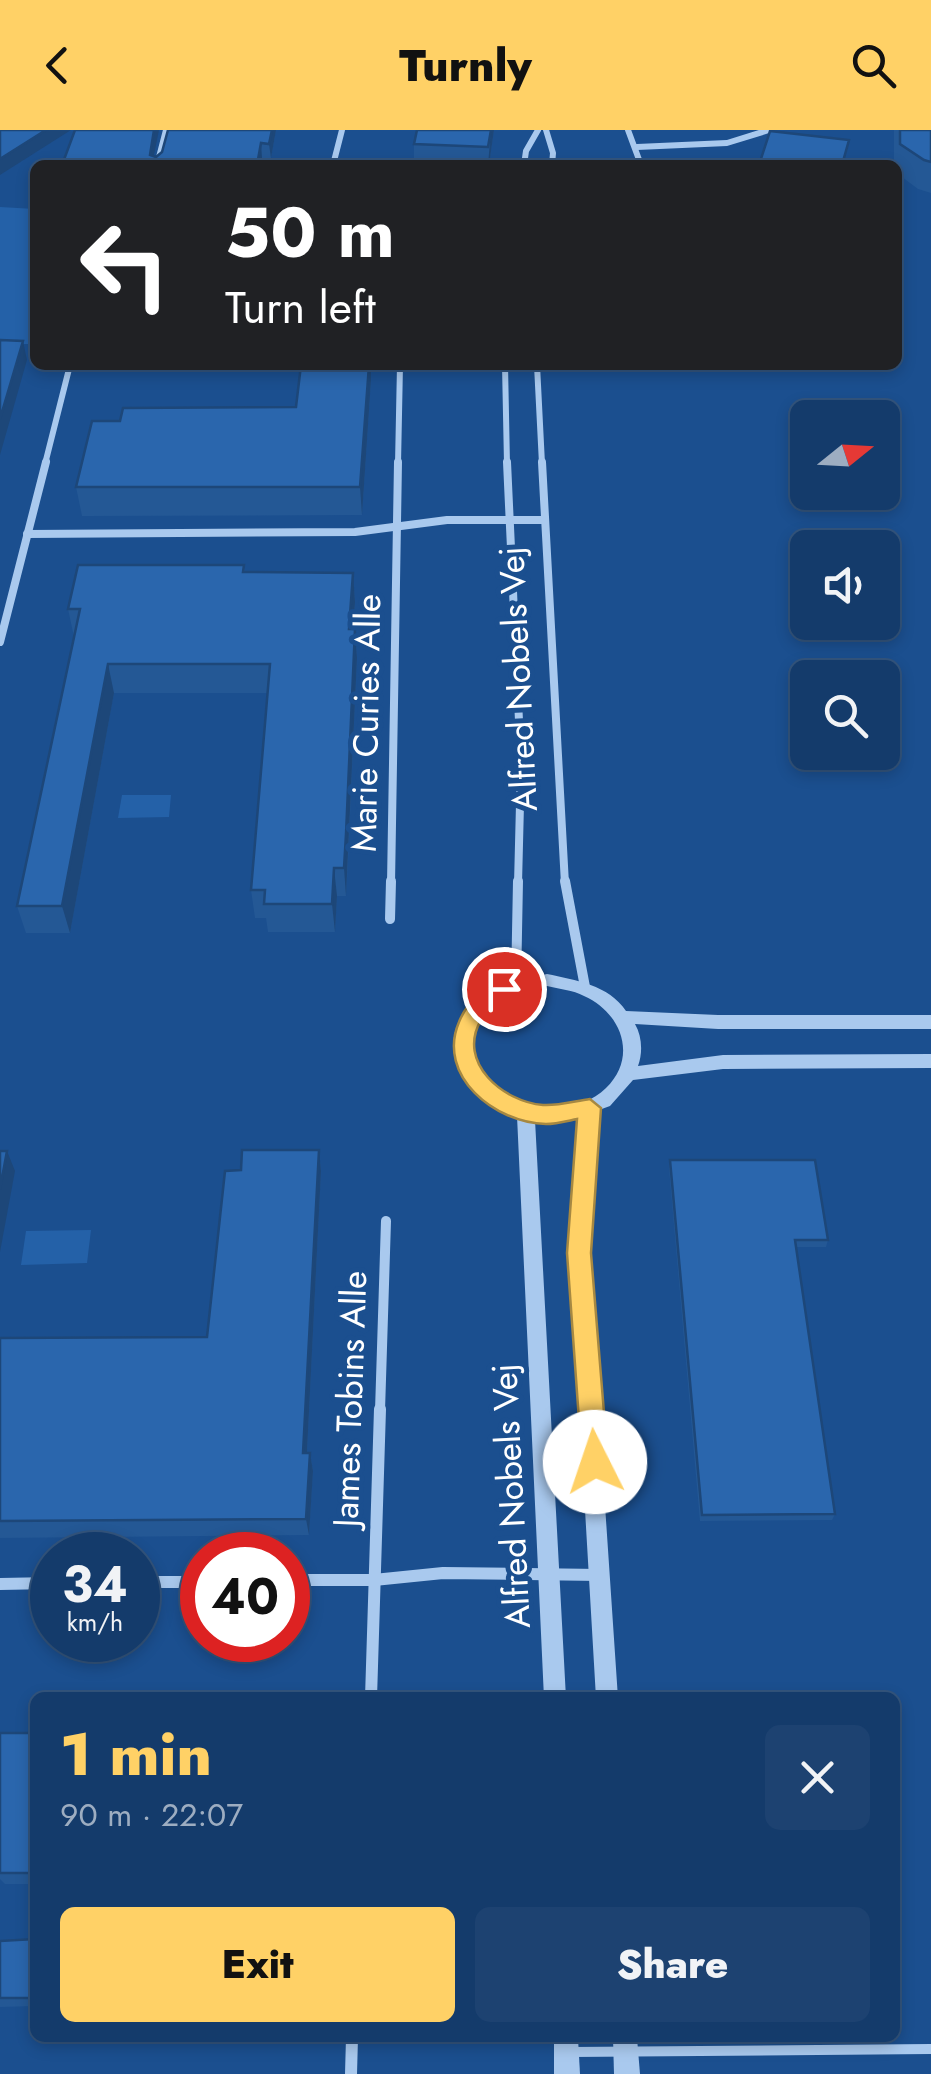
<!DOCTYPE html>
<html lang="en">
<head>
<meta charset="utf-8">
<style>
  :root { --surface:#143b6b; --page:#1d4271; --text:#f1f3f6; --muted:#9dadc1; --line:#33557e; --accent:#ffd166 }
  body { margin:0; font-family:Jost,sans-serif; background:var(--page); color:var(--text); height:100vh; display:flex; flex-direction:column; font-size:38px; white-space:nowrap }
  * { box-sizing:border-box; margin:0 }
  p { font-size:32px; color:var(--muted) }
  .icon { flex:none; width:55px; height:55px; fill:none; stroke:currentColor; stroke-width:2; stroke-linecap:round; stroke-linejoin:round }
  .map { position:relative; flex:1; overflow:hidden }
  .panel { position:absolute; left:30px; top:1562px; width:870px; height:350px; display:flex; flex-direction:column; background:var(--surface); border-radius:15px; box-shadow:0 5px 15px #0003,0 0 0 2px var(--line) }
  .panel>* { flex:none }
  .guide { position:absolute; left:30px; top:30px; width:872px; height:210px; border-radius:15px; box-shadow:0 5px 15px #0003,0 0 0 2px var(--line); background:#202124; color:#fff; overflow:hidden }
  .needle { width:65px; rotate:72deg }
  .buttons { position:absolute; left:790px; top:270px; display:grid; gap:20px }
  .buttons a { display:grid; place-items:center; width:110px; height:110px; border-radius:15px; background:var(--surface); box-shadow:0 5px 15px #0003,0 0 0 2px var(--line); font-size:50px }
  .speed { position:absolute; left:30px; top:1402px; display:flex; gap:20px; font-size:50px; font-weight:700; text-align:center }
  .speed>* { display:grid; place-content:center; width:130px; height:130px; border-radius:50%; background:var(--surface); box-shadow:0 5px 15px #0003,0 0 0 2px var(--line); line-height:1 }
  .speed small { font-size:25px; font-weight:400 }
  .speed .limit { border:15px solid #d22; background:#fff; color:#111 }
  .pin { position:absolute; display:grid; place-items:center; width:85px; height:85px; color:#fff; margin:-42px; border:5px solid #fff; border-radius:50%; box-shadow:0 2px 10px #0007 }
  .me { position:absolute; width:110px; margin:-55px; rotate:356deg; stroke-linejoin:round; filter:drop-shadow(0 0 8px #0008) }
  .turn { display:flex; align-items:center; gap:35px; height:210px; padding:0 30px; font-size:45px }
  .turn .icon { width:130px; height:130px; stroke-width:2.5 }
  .turn b { display:block; font-size:70px; line-height:85px }
  .round { display:grid; place-items:center; flex:none; width:105px; height:105px; border-radius:15px; background:var(--page) }
  .head { display:flex; align-items:center; justify-content:space-between; height:170px; padding:0 30px }
  h1 { font-size:60px; font-weight:800; line-height:75px; color:var(--accent) }
  .primary-button { display:flex; gap:20px; margin-top:auto; padding:20px 30px }
  .primary-button a { flex:1; height:115px; border-radius:15px; background:var(--accent); color:#111; font-size:40px; font-weight:800; line-height:115px; text-align:center }
  .primary-button a+a { background:var(--page); color:var(--text) }
  header { display:flex; justify-content:space-between; align-items:center; height:130px; padding:0 30px; background:var(--accent); color:#111; font-size:45px; font-weight:800 }
  .map>svg:first-child { display:block }
  .green { fill:#2461a8 }
  .lines { fill:none; stroke-linecap:round; stroke-linejoin:round }
  .service { stroke:#a9c9ee; stroke-width:10 }
  .minor-far3 { stroke:#a9c9ee; stroke-width:6 }
  .minor-far2 { stroke:#a9c9ee; stroke-width:8 }
  .minor-far1 { stroke:#a9c9ee; stroke-width:10 }
  .minor { stroke:#a9c9ee; stroke-width:12 }
  .tertiary { fill:#a9c9ee; fill-rule:evenodd }
  .wall { fill:#245895 }
  .shaded-wall { fill:#1d4779 }
  .building { fill:#2a66ad; stroke:#1d4779; stroke-width:2.5 }
  .route { fill:#ffd166; stroke:#a68842; stroke-width:2.5 }
  .labels { text-anchor:middle; dominant-baseline:central; stroke-width:10; stroke-linejoin:round; paint-order:stroke }
  .street-label { font-size:35px; fill:#fff; stroke:#1b4f8f }
</style>
</head>
<body>
<header><svg class="icon" aria-label="back" viewBox="0 0 24 24"><path d="M15 5l-7 7 7 7"/></svg>Turnly<svg class="icon" aria-label="search" viewBox="0 0 24 24"><circle cx="10" cy="10" r="6"/><path d="M15 15l6 6"/></svg></header>
<div class="map">
<svg width="931" height="1944" viewBox="0 0 931 1944">
  <rect width="100%" height="100%" fill="#1b4f8f"/>
  <g class="green">
    <polygon points="0,77 35,79 35,214 0,214"/>
    <polygon points="122,665 171,665 169,687 118,688"/>
    <polygon points="91,1100 87,1133 21,1135 26,1101"/>
  </g>
  <g class="lines">
    <polyline class="service" points="571,1922 931,1919"/>
    <g class="minor-far3">
      <polyline points="546,0 553,23 552,35"/>
      <polyline points="628,0 641,35"/>
      <polyline points="637,17 727,13 769,0"/>
      <polyline points="157,35 166,0"/>
      <polyline points="333,35 342,0"/>
      <polyline points="524,35 526,21 538,0"/>
      <polyline points="505,235 507,334"/>
      <polyline points="537,235 542,334"/>
      <polyline points="45,334 70,235"/>
      <polyline points="398,334 400,235"/>
    </g>
    <g class="minor-far2">
      <polyline points="507,332 521,634 518,754"/>
      <polyline points="542,332 565,754"/>
      <polyline points="27,404 355,402 447,390 544,390"/>
      <polyline points="0,512 46,332"/>
      <polyline points="391,754 398,332"/>
    </g>
    <g class="minor-far1">
      <polyline points="565,751 585,857"/>
      <polyline points="390,789 391,751"/>
      <polyline points="516,854 518,751"/>
      <polyline points="380,1281 386,1091"/>
    </g>
    <g class="minor">
      <polyline points="288,1450 374,1450 443,1443 600,1445"/>
      <polyline points="138,1452 202,1452"/>
      <polyline points="0,1454 52,1453"/>
      <polyline points="371,1568 380,1279"/>
      <polyline points="351,1944 352,1908"/>
    </g>
    <g class="tertiary">
      <path d="M 547,844 C 575,850 609,855 626,881 L 718,885 L 931,885 L 931,899 L 718,899 L 635,894 C 642,906 643,923 638,936 L 723,925 L 931,924 L 931,938 L 723,939 L 633,950 L 610,976 L 599,980 L 588,1123 L 618,1568 L 596,1568 L 570,1123 L 580,987 L 535,990 L 566,1568 L 544,1568 L 517,986 C 492,978 477,966 464,944 C 426,883 501,853 547,844 ZM 547,856 C 559,859 573,860 584,866 C 622,883 638,927 606,958 C 593,971 576,976 558,976 C 545,976 532,977 520,973 C 489,962 454,921 479,889 C 496,869 523,861 547,856 Z"/>
      <polygon points="554,1908 578,1908 580,1944 554,1944"/>
      <polygon points="613,1908 637,1908 640,1944 614,1944"/>
    </g>
  </g>
  <g class="wall">
    <polygon points="276,0 271,28 62,35 156,27"/>
    <polygon points="417,0 494,0 489,35 414,35 414,14"/>
    <polygon points="894,0 931,0 931,63 918,59 898,44 898,35 894,35"/>
    <polygon points="371,250 362,385 82,386 76,357 120,291 296,277"/>
    <polygon points="244,435 245,442 353,443 355,472 353,499 355,499 357,528 348,732 346,766 337,766 335,802 268,802 266,788 255,788 251,760 268,563 114,563 70,803 26,803 17,776 74,507 68,479"/>
    <polygon points="319,1020 321,1041 307,1323 310,1323 313,1341 309,1405 0,1408 0,1208 207,1207 241,1040"/>
    <polygon points="670,1030 828,1110 826,1117 796,1117 835,1384 832,1390 700,1391 669,1038"/>
    <polygon points="0,1603 35,1603 35,1754 5,1754 0,1749"/>
    <polygon points="35,1809 35,1876 0,1877 0,1811"/>
  </g>
  <g class="shaded-wall">
    <polygon points="46,0 71,0 0,45 0,29"/>
    <polygon points="154,0 159,0 152,35 150,25"/>
    <polygon points="272,0 276,0 271,28 269,14"/>
    <polygon points="491,0 494,0 489,35 488,35"/>
    <polygon points="261,13 262,28 261,35 257,35"/>
    <polygon points="23,211 27,230 0,325 0,289"/>
    <polygon points="369,235 371,235 371,250 362,385 360,357"/>
    <polygon points="353,443 355,472 351,528 349,499"/>
    <polygon points="355,499 357,528 346,766 344,738"/>
    <polygon points="108,534 114,563 70,803 62,776"/>
    <polygon points="334,738 337,766 335,802 332,774"/>
    <polygon points="319,1020 321,1041 306,1341 303,1323"/>
    <polygon points="7,1021 15,1041 0,1122 0,1059"/>
    <polygon points="310,1323 313,1341 309,1405 306,1389"/>
  </g>
  <g class="building">
    <polygon points="0,0 46,0 0,29"/>
    <polygon points="75,0 154,0 150,25 156,27 162,22 168,0 272,0 269,14 261,13 257,35 62,35"/>
    <polygon points="417,0 491,0 488,17 414,14"/>
    <polygon points="900,0 931,0 931,32 924,30 900,14"/>
    <polygon points="770,1 849,10 842,35 759,35"/>
    <polygon points="0,210 23,211 0,289"/>
    <polygon points="301,235 369,235 360,357 76,357 92,291 120,291 123,278 296,277"/>
    <polygon points="78,435 244,435 243,442 353,443 349,499 355,499 346,704 344,738 334,738 332,774 264,774 265,760 251,760 270,534 108,534 62,776 17,776 80,479 68,479"/>
    <polygon points="242,1020 319,1020 303,1323 310,1323 306,1389 0,1391 0,1208 207,1207 225,1041 241,1040"/>
    <polygon points="0,1021 7,1021 0,1059"/>
    <polygon points="670,1030 815,1030 828,1110 795,1110 835,1384 702,1385"/>
    <rect x="0" y="1603" width="35" height="140"/>
    <polygon points="35,1809 35,1868 0,1868 0,1811"/>
  </g>
  <path class="route" d="M 504,851 L 515,859 C 507,872 490,876 481,890 C 456,933 504,972 543,975 C 558,976 575,971 590,969 L 601,978 L 591,1123 L 608,1332 L 604,1341 L 595,1344 L 585,1341 L 582,1332 L 567,1123 L 577,989 C 567,991 556,994 546,994 C 495,993 436,946 459,892 C 467,872 484,857 504,851 Z"/>
  <g class="labels">
    <g class="street-label">
      <text transform="translate(518 549) rotate(-93)">Alfred Nobels Vej</text>
      <text transform="translate(366 593) rotate(-89)">Marie Curies Alle</text>
      <text transform="translate(350 1269) rotate(-88)">James Tobins Alle</text>
      <text transform="translate(511 1366) rotate(-93)">Alfred Nobels Vej</text>
    </g>
  </g>
</svg>
<div class="buttons">
<a><svg class="needle" viewBox="-14 -14 28 28"><path d="M0-13l5 13h-10z" fill="#e53935"/><path d="M0 13l5-13h-10z" fill="#9dadc1"/></svg></a>
<a><svg class="icon" aria-label="sound" viewBox="0 0 24 24"><path d="M4 9h4l5-4v14l-5-4H4zM17 9q2 3 0 6"/></svg></a>
<a><svg class="icon" aria-label="search" viewBox="0 0 24 24"><circle cx="10" cy="10" r="6"/><path d="M15 15l6 6"/></svg></a>
</div>
<div class="speed"><div>34<small>km/h</small></div><div class="limit">40</div></div>
<div class="pin" style="left:504px;top:859px;background:#d93025"><svg class="icon" aria-label="arrive" viewBox="0 0 24 24"><path d="M6 21V4h12l-3 4 3 4H6"/></svg></div>
<svg class="me" style="left:595px;top:1332px" viewBox="-20 -20 40 40"><circle r="19" fill="#fff"/><path d="M0-13L10 11 0 6-10 11z" fill="#ffd166"/></svg>
<div class="guide">
<div class="turn"><svg class="icon" aria-label="left" viewBox="0 0 24 24"><path d="M17 20v-9H6M10 6l-5 5 5 5"/></svg><div><b>50 m</b>Turn left</div></div>
</div>
<section class="panel">
<div class="head"><div><h1>1 min</h1><p>90 m · 22:07</p></div><a class="round"><svg class="icon" aria-label="close" viewBox="0 0 24 24"><path d="M6 6l12 12M18 6L6 18"/></svg></a></div>
<div class="primary-button"><a>Exit</a><a>Share</a></div>
</section>
</div>
</body>
</html>
